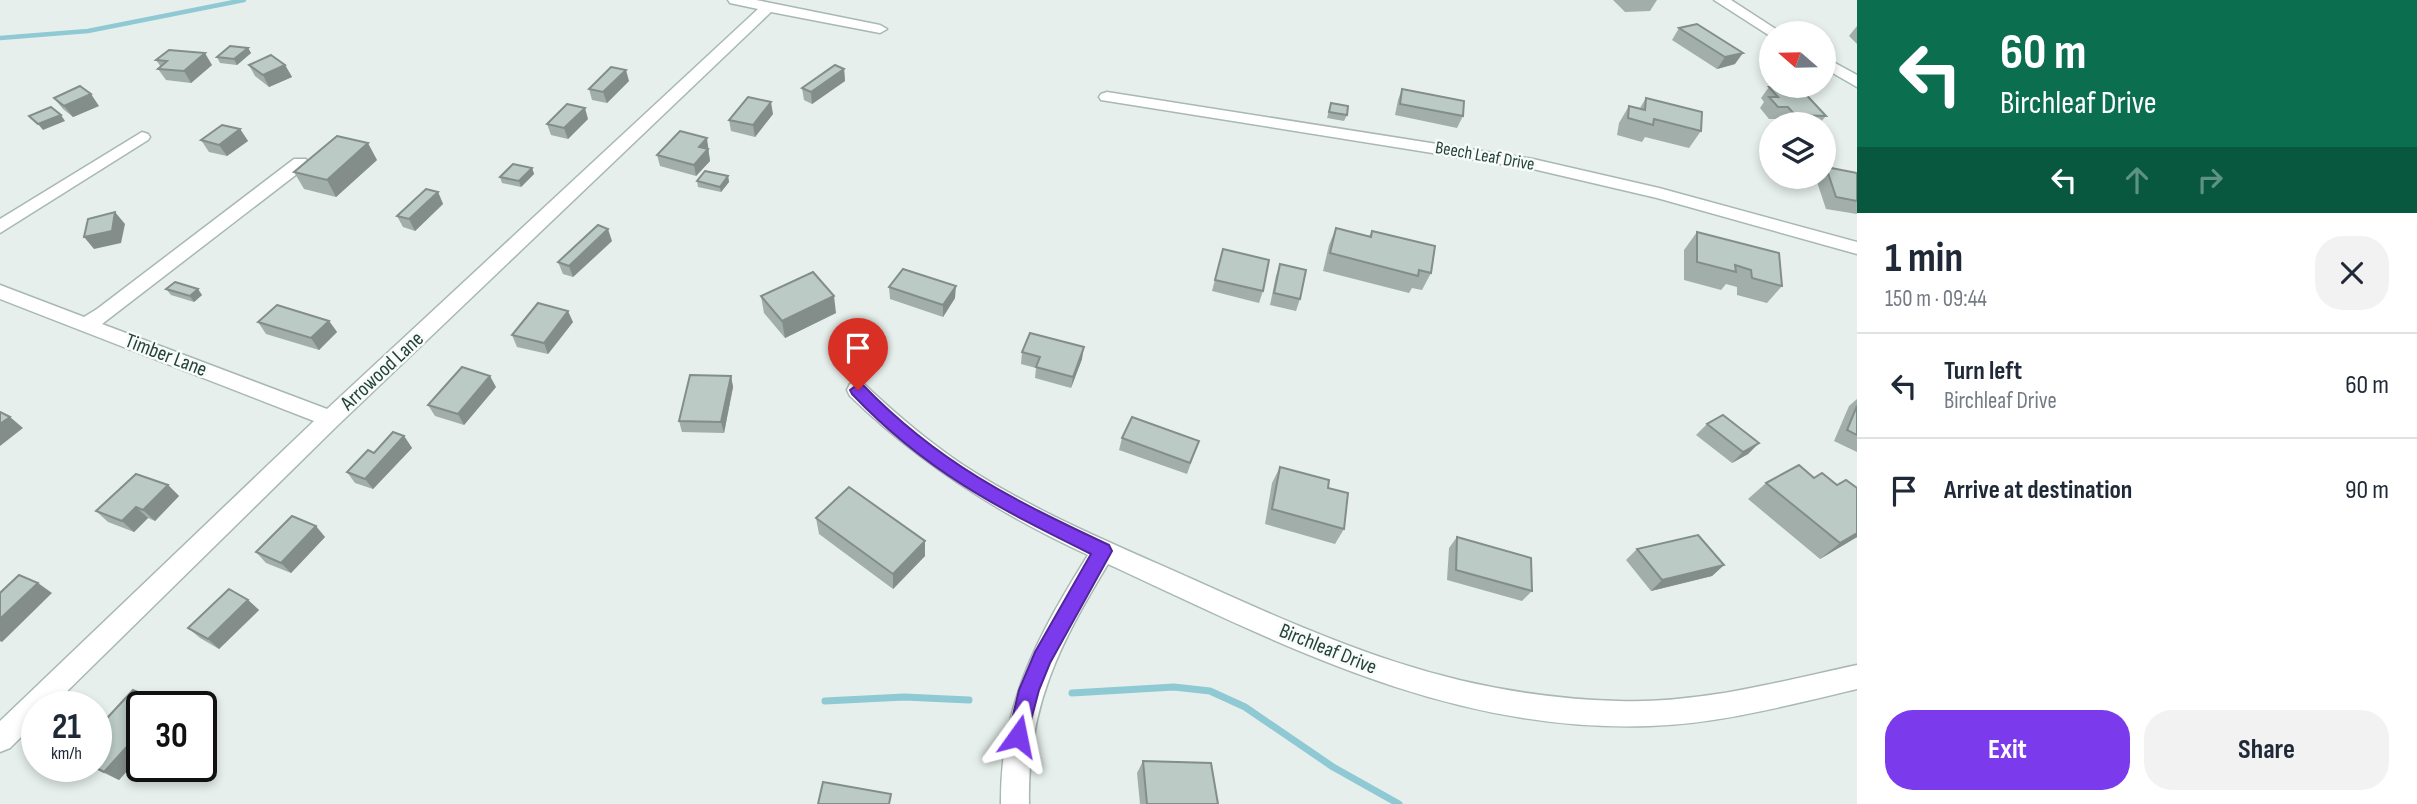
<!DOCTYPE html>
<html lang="en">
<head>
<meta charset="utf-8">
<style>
  :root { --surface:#fff; --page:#f2f2f3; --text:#1f2937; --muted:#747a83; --line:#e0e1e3; --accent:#7c3aed }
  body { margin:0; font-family:"Sofia Sans Condensed",sans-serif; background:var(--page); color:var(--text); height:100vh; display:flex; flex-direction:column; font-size:26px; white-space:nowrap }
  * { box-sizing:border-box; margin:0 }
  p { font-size:23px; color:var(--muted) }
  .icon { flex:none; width:38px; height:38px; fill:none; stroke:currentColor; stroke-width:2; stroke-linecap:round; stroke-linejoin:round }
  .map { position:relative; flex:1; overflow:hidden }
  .details { display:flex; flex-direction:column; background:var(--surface); width:560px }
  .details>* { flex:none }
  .top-card { background:#0b6e4f; color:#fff; overflow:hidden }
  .needle { width:46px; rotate:290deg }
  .controls { position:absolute; left:1759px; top:21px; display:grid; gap:14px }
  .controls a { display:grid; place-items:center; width:77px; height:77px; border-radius:50%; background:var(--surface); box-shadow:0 4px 10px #0003; font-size:35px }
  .speed { position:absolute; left:21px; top:691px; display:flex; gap:14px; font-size:35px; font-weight:700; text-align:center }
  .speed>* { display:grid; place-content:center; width:91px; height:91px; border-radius:50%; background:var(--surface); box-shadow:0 4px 10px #0003; line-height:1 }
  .speed small { font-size:18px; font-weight:400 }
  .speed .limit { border:4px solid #111; border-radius:10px; background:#fff; color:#111 }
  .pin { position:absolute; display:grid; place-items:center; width:60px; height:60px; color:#fff; margin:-72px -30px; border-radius:50% 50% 50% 0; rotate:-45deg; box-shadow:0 0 7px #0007 }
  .pin .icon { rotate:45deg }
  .me { position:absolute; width:77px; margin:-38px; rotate:12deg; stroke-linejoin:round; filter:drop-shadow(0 0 5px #0008) }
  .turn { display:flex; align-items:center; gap:24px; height:147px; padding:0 28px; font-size:32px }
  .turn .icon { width:91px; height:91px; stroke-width:2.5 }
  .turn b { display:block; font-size:49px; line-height:60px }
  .lanes { display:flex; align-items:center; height:66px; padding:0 28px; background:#0003; justify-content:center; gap:35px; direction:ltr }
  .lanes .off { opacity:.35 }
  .round { display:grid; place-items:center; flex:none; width:74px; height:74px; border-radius:28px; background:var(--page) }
  .summary { display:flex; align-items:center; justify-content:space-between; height:119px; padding:0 28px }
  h1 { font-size:42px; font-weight:700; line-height:52px }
  .action { display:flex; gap:14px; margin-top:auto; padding:14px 28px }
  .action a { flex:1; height:80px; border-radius:28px; background:var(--accent); color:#fff; font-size:28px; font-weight:700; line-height:80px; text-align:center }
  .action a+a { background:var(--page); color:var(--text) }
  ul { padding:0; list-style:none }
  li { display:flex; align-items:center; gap:21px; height:105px; padding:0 28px; border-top:2px solid var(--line) }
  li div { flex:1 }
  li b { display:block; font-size:26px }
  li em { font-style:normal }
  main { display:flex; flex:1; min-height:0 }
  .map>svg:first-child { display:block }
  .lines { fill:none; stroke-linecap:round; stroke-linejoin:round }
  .stream-far1 { stroke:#8ec9d4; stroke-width:4.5 }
  .stream { stroke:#8ec9d4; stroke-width:7 }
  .minor-casing { stroke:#a8b8b2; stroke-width:3 }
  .minor { fill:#fff; fill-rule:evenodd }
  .wall { fill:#a1aea9 }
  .shaded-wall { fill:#838d89 }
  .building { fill:#bbcac4; stroke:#838d89; stroke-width:2 }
  .route { fill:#7c3aed; stroke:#51269a; stroke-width:2 }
  .labels { text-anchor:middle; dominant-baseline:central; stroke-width:5; stroke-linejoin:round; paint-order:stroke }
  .far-street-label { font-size:18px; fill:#24423a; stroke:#f7fbf9 }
  .street-label { font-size:21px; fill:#24423a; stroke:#f7fbf9 }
</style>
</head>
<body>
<main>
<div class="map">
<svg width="1857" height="804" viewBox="0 0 1857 804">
  <rect width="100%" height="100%" fill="#e6efeb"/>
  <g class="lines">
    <polyline class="stream-far1" points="0,38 88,31 244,0"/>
    <g class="stream">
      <polyline points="1072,693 1174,687 1210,691 1245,707 1333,767 1399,804"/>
      <polyline points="825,701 904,697 969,700"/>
    </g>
    <g class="minor-casing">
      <g id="minor">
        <polygon points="728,0 756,0 880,25 887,29 880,33 771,12 338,425 51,707 37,707 37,721 10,748 0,752 0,721 314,421 0,299 0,285 84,317 97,309 294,159 306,159 308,163 306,167 102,324 327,409 758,9 730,3"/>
        <polygon points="1714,0 1731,0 1782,33 1771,33 1770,36"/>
        <polygon points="1824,57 1857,75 1857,87 1824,68"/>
        <polygon points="1107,92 1533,159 1659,188 1857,242 1857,254 1657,198 1533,169 1101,100 1099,97 1101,94"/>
        <polygon points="142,132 148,134 150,137 148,140 0,233 0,219"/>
        <path d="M 857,382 L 864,384 C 899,417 934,447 974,472 C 1039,513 1111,543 1181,574 C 1332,642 1449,696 1618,701 C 1699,704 1778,682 1857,665 L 1857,689 C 1789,705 1719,724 1649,726 C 1450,733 1283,645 1108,564 C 1059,645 1027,707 1029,804 L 1001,804 C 1000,705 1037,637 1088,555 C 999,514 920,464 850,396 L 847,390 L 850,384 Z"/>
      </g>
    </g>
    <use href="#minor" class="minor"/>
  </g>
  <g class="wall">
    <polygon points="1613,0 1657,0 1650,11 1625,12"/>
    <polygon points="1857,26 1857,44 1849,36"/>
    <polygon points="1679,28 1735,64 1717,69 1672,40"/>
    <polygon points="248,48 251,53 237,65 220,63 217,57"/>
    <polygon points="156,60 212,65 191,83 166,80 158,69 161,67"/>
    <polygon points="249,65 285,65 292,77 269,87 255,76"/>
    <polygon points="844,69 845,81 812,104 804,100 802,88"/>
    <polygon points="629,81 607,103 592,100 589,89"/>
    <polygon points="1769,87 1826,116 1819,124 1784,124 1779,119 1769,119 1760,108 1764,102 1761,98"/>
    <polygon points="1402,89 1463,116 1457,128 1395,115 1398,100"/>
    <polygon points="54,98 99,106 73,117 63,109"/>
    <polygon points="1646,98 1701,131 1689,148 1645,137 1642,142 1617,135 1619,123 1629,106 1640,108"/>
    <polygon points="1331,103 1347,115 1344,121 1327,118"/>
    <polygon points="773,114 755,137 731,131 729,120"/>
    <polygon points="588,119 568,139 551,135 547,124"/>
    <polygon points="240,129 248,141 227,156 209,152 201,140"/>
    <polygon points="709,150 708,151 710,161 696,176 660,166 657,155"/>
    <polygon points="377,160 336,197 304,189 294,172"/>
    <polygon points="1826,167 1857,173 1857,214 1826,209 1816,179 1818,177 1824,177 1824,170"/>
    <polygon points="532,168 534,174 521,187 502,183 500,177"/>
    <polygon points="728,176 729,182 721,192 698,187 697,181"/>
    <polygon points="438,192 443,204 415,231 403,227 397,216"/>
    <polygon points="1336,228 1369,236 1372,231 1431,273 1422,290 1412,288 1409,293 1323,271 1329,245"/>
    <polygon points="1697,232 1782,286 1767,303 1737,295 1737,287 1726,284 1721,290 1684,280 1684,250"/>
    <polygon points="612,241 573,277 563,274 558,262"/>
    <polygon points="1223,249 1263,291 1259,303 1212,291"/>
    <polygon points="1280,264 1300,299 1296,311 1270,305 1276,276"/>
    <polygon points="889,287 955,298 943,317 890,299"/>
    <polygon points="166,289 202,295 194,302 171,295"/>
    <polygon points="761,296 836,313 785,338 764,313"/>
    <polygon points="329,321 337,332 319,350 266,334 258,322"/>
    <polygon points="573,322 548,354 517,347 512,335"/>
    <polygon points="1022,352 1082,359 1071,388 1035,378 1036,368 1021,364"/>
    <polygon points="731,376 733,387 724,433 682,432 679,421"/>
    <polygon points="496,387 464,425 435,416 428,405"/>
    <polygon points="1857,399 1857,452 1834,441 1849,406"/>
    <polygon points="1707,424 1759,443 1748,454 1732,463 1696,435"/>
    <polygon points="404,436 412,448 373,489 355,483 347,472"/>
    <polygon points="1122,438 1199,441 1187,474 1119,450"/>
    <polygon points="1280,467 1328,488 1344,529 1335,544 1265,524 1272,483"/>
    <polygon points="1814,478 1837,485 1857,488 1857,537 1820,559 1748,499 1766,483"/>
    <polygon points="168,485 179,496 155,521 148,518 134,532 108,522 96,511"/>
    <polygon points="816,518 925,556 893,589 819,534"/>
    <polygon points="325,537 291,573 266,563 256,552"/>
    <polygon points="1457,537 1532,591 1522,601 1447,580 1449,548"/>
    <polygon points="1637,549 1724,565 1712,576 1651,591 1626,560"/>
    <polygon points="248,600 259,610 219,649 200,638 188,628"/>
    <polygon points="142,707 142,754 119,780 89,766 96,766"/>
    <polygon points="1143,761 1218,804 1140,804 1137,773"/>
  </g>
  <g class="shaded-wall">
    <polygon points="248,48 251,53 237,65 234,59"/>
    <polygon points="205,53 212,65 191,83 184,71"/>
    <polygon points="1743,53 1735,64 1717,69 1725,57"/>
    <polygon points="285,65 292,77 269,87 263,75"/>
    <polygon points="844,69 845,81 812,104 811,92"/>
    <polygon points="626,70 629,81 607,103 603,92"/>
    <polygon points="91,94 99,106 73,117 64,106"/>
    <polygon points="771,102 773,114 755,137 753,125"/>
    <polygon points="585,108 588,119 568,139 564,128"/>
    <polygon points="61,115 65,121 43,130 38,124"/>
    <polygon points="240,129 248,141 227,156 219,145"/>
    <polygon points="707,138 710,161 696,176 694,165 699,147"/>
    <polygon points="368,143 377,160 336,197 327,180"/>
    <polygon points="532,168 534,174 521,187 519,181"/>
    <polygon points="728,176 729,182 721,192 720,187"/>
    <polygon points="438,192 443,204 415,231 409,219"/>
    <polygon points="115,212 125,224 121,243 94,249 84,237"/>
    <polygon points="608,229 612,241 573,277 569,266"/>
    <polygon points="956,286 955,298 943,317 943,305"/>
    <polygon points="198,289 202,295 194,302 190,296"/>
    <polygon points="834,296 836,313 785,338 782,321"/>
    <polygon points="568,311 573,322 548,354 544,343"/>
    <polygon points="329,321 337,332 319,350 311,338"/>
    <polygon points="1084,347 1082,359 1071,388 1073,377"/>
    <polygon points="490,376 496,387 464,425 458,414"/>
    <polygon points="731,376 733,387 724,433 721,422"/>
    <polygon points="10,417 23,428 0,446 0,424"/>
    <polygon points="404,436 412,448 373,489 365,479"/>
    <polygon points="1759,443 1748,454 1732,463 1743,452"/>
    <polygon points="168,485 179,496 155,521 143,510"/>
    <polygon points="136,507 148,518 134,532 122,521"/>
    <polygon points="316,526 325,537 291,573 281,563"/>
    <polygon points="1857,533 1857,537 1820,559 1840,543"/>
    <polygon points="925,541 925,556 893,589 893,574"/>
    <polygon points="1724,565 1712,576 1651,591 1662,580"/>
    <polygon points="38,583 52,593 2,642 0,641 0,619"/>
    <polygon points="248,600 259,610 219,649 208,639"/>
    <polygon points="142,730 142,754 119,780 104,772"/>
  </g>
  <g class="building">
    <polygon points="1697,24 1743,53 1725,57 1679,28"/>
    <polygon points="230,46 248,48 234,59 217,57"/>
    <polygon points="169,50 205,53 184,71 158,69 167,61 156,60"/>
    <polygon points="271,55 285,65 263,75 249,65"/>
    <polygon points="835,65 844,69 811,92 802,88"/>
    <polygon points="611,67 626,70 603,92 589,89"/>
    <polygon points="80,86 91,94 64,106 54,98"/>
    <polygon points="1769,87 1799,87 1826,116 1795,115 1788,107 1778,107 1769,97 1778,97"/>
    <polygon points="1402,89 1464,101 1463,116 1400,104"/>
    <polygon points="748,97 771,102 753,125 729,120"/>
    <polygon points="1646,98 1702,112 1701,131 1654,119 1653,125 1628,118 1629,106 1645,110"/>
    <polygon points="1331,103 1348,106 1347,115 1329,112"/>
    <polygon points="567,104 585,108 564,128 547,124"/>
    <polygon points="51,107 61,115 38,124 29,116"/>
    <polygon points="222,125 240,129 219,145 201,140"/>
    <polygon points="680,131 707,138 699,147 708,149 694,165 657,155"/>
    <polygon points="337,136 368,143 327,180 294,172"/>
    <polygon points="513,164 532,168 519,181 500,177"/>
    <polygon points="1826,167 1857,173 1857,201 1836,197"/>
    <polygon points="705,171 728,176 720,187 697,181"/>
    <polygon points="426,189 438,192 409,219 397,216"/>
    <polygon points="115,212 112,231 84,237 88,219"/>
    <polygon points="598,225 608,229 569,266 558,262"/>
    <polygon points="1336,228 1371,237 1372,231 1435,246 1431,273 1419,270 1418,276 1330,253"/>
    <polygon points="1697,232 1779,253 1782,286 1752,278 1751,270 1735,265 1736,272 1697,262"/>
    <polygon points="1223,249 1269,260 1263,291 1215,280"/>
    <polygon points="1280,264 1306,270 1300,299 1274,293"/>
    <polygon points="903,269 956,286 943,305 889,287"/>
    <polygon points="813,272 834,296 782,321 761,296"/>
    <polygon points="175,282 198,289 190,296 166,289"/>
    <polygon points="538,303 568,311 544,343 512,335"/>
    <polygon points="277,305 329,321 311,338 258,322"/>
    <polygon points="1030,333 1084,347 1073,377 1036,367 1040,357 1022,352"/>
    <polygon points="462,367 490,376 458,414 428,405"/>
    <polygon points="690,375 731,376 721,422 679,421"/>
    <polygon points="1857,406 1857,435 1847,430"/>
    <polygon points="0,412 10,417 0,424"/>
    <polygon points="1723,415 1759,443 1743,452 1707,424"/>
    <polygon points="1132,417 1199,441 1190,463 1122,438"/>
    <polygon points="393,432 404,436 365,479 347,472 368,450 374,453"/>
    <polygon points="1799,465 1814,478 1822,473 1837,485 1846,480 1857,488 1857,533 1840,543 1766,483"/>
    <polygon points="1280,467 1329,480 1328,488 1348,493 1344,529 1272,509"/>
    <polygon points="136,474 168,485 143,510 136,507 122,521 96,511"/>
    <polygon points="849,487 925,541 893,574 816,518"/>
    <polygon points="292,516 316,526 281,563 256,552"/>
    <polygon points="1698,535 1724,565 1662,580 1637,549"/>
    <polygon points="1457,537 1531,558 1532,591 1456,570"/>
    <polygon points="19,575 38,583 0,619 0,593"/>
    <polygon points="229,589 248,600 208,639 188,628"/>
    <polygon points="133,690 165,704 162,707 142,707 142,730 104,772 93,766 96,766 96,730"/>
    <polygon points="1143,761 1211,763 1218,804 1147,804"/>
    <polygon points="823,782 891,794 889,804 818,804"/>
  </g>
  <path class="route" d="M 858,384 L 863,385 C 938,463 1013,500 1109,545 L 1112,551 L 1050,663 L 1039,690 L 1025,743 L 1018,746 L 1011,743 L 1008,736 L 1019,690 L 1035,652 L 1091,554 C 998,508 925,471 852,394 L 850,390 Z"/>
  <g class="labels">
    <g class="far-street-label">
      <text transform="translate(1485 156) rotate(10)">Beech Leaf Drive</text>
    </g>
    <g class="street-label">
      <text transform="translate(166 355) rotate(21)">Timber Lane</text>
      <text transform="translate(382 371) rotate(-43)">Arrowood Lane</text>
      <text transform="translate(1328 649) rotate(22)">Birchleaf Drive</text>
    </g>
  </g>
</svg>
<div class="controls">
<a><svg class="needle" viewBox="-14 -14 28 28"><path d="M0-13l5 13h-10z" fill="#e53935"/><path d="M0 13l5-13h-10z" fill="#747a83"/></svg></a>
<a><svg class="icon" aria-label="layers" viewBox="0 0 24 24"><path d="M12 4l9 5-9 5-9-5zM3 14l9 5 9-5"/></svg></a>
</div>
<div class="speed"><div>21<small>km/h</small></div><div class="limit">30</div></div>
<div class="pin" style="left:858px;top:390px;background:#d93025"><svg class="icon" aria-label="arrive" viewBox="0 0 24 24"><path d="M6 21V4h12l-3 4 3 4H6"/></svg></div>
<svg class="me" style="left:1018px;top:736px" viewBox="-20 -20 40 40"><path d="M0-17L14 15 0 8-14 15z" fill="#7c3aed" stroke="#fff" stroke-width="4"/></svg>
</div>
<section class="details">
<div class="top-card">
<div class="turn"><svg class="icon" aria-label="left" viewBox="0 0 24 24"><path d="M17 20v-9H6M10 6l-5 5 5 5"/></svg><div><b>60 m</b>Birchleaf Drive</div></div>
<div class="lanes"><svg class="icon" aria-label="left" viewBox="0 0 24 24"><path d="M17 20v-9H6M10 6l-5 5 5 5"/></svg><svg class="icon off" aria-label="ahead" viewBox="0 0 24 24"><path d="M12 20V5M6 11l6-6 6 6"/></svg><svg class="icon off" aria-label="right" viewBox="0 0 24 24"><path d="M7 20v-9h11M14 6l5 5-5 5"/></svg></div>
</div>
<div class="summary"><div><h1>1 min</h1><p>150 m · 09:44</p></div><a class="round"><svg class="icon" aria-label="close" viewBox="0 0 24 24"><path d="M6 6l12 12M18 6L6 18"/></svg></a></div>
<ul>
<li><svg class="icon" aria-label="left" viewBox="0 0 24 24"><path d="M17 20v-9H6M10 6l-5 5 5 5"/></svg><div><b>Turn left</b><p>Birchleaf Drive</p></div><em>60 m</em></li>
<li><svg class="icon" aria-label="arrive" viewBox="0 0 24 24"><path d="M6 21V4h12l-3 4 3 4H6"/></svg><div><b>Arrive at destination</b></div><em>90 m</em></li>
</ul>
<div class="action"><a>Exit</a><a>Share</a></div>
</section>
</main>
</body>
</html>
